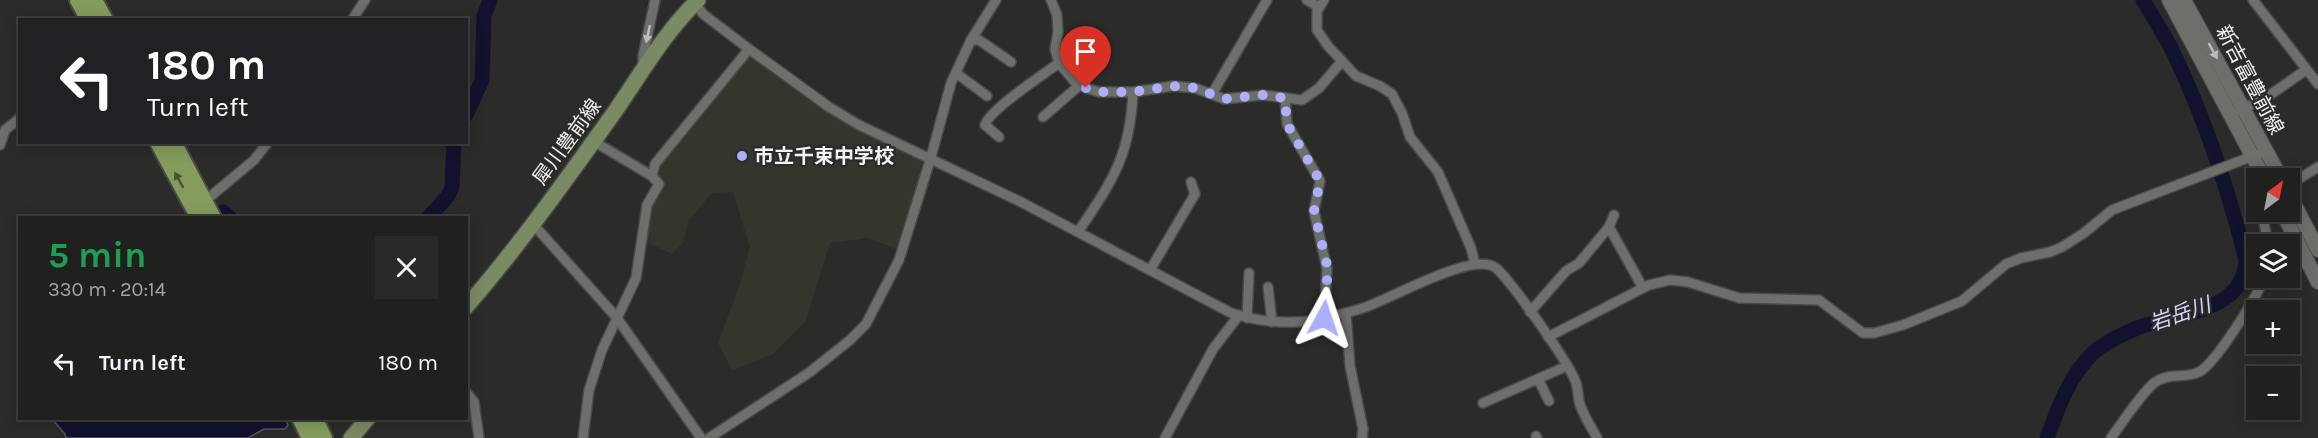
<!DOCTYPE html>
<html lang="en">
<head>
<meta charset="utf-8">
<style>
  :root { --surface:#20211f; --page:#282928; --text:#f1f3f6; --muted:#a2a3a4; --line:#3d3e3d }
  body { margin:0; font-family:Karla,"Noto Sans JP",sans-serif; background:var(--page); color:var(--text); height:100vh; display:flex; flex-direction:column; font-size:22px; white-space:nowrap }
  * { box-sizing:border-box; margin:0 }
  p { font-size:20px; color:var(--muted) }
  .icon { flex:none; width:33px; height:33px; fill:none; stroke:currentColor; stroke-width:2; stroke-linecap:round; stroke-linejoin:round }
  .map { position:relative; flex:1; overflow:hidden }
  .details { position:absolute; left:18px; top:216px; width:450px; height:204px; display:flex; flex-direction:column; background:var(--surface); border-radius:0px; box-shadow:0 3px 15px #0003,0 0 0 2px var(--line) }
  .details>* { flex:none }
  .banner { position:absolute; left:18px; top:18px; width:450px; height:126px; border-radius:0px; box-shadow:0 3px 15px #0003,0 0 0 2px var(--line); background:#202124; color:#fff; overflow:hidden }
  .needle { width:39px; rotate:32deg }
  .fabs { position:absolute; left:2246px; top:168px; display:grid; gap:12px }
  .fabs a { display:grid; place-items:center; width:54px; height:54px; border-radius:0px; background:var(--surface); box-shadow:0 3px 15px #0003,0 0 0 2px var(--line); font-size:30px }
  .pin { position:absolute; display:grid; place-items:center; width:51px; height:51px; color:#fff; margin:-62px -26px; border-radius:50% 50% 50% 0; rotate:-45deg; box-shadow:0 0 6px #0007 }
  .pin .icon { rotate:45deg }
  .me { position:absolute; width:66px; margin:-33px; rotate:5deg; stroke-linejoin:round; filter:drop-shadow(0 0 4px #0008) }
  .turn { display:flex; align-items:center; gap:21px; height:126px; padding:0 30px; font-size:27px }
  .turn .icon { width:78px; height:78px; stroke-width:2.5 }
  .turn b { display:block; font-size:42px; line-height:51px }
  .round { display:grid; place-items:center; flex:none; width:63px; height:63px; border-radius:0px; background:var(--page) }
  .headline { display:flex; align-items:center; justify-content:space-between; height:102px; padding:0 30px }
  h1 { font-size:36px; font-weight:700; line-height:45px; color:#1e9e55 }
  ul { padding:0; list-style:none }
  li { display:flex; align-items:center; gap:18px; height:90px; padding:0 30px }
  li div { flex:1 }
  li b { display:block; font-size:22px }
  li em { font-style:normal }
  .map>svg:first-child { display:block }
  .built { fill:#32362d }
  .water { fill:#13122e; stroke:#565668; stroke-width:1.5 }
  .lines { fill:none; stroke-linecap:round; stroke-linejoin:round }
  .river { stroke:#13122e; stroke-width:15 }
  .street-casing { stroke:#494a47; stroke-width:12 }
  .secondary-casing { stroke:#494a47; stroke-width:16 }
  .primary-casing { stroke:#494a47; stroke-width:18 }
  .highway-casing { stroke:#494a47; stroke-width:20 }
  .street { stroke:#6d6f6b; stroke-width:9 }
  .secondary { stroke:#6d6f6b; stroke-width:14 }
  .primary { stroke:#7b8a62; stroke-width:15 }
  .highway { stroke:#859c5c; stroke-width:16 }
  .oneway { fill:#bdbebb }
  .oneway2 { fill:#4a533b }
  .route { stroke:#acaffb; stroke-width:10; stroke-dasharray:0 18 }
  .poi-dot { fill:#acaffb; stroke:#2b2c29; stroke-width:2 }
  .labels { text-anchor:middle; dominant-baseline:central; stroke-width:4.5; stroke-linejoin:round; paint-order:stroke }
  .street-label { font-size:20px; fill:#f2f3f1; stroke:#2b2c29 }
  .poi-label { font-size:20px; font-weight:bold; fill:#f2f3f1; stroke:#2b2c29; text-anchor:start }
  .water-label { font-size:21px; font-style:italic; fill:#d3d5fa; stroke:#2b2c29 }
</style>
</head>
<body>
<div class="map">
<svg width="2318" height="438" viewBox="0 0 2318 438">
  <rect width="100%" height="100%" fill="#2b2c29"/>
  <polygon class="built" points="749,49 859,125 922,162 918,196 901,251 868,238 830,243 805,322 773,354 732,370 718,343 739,287 750,247 733,192 712,193 688,221 684,242 672,254 640,239 659,184 652,176 655,164"/>
  <polygon class="water" points="284,418 288,425 285,429 264,429 248,438 66,438 65,434 52,419"/>
  <g class="lines">
    <g class="river">
      <polyline points="466,115 482,80 484,16 490,0"/>
      <polyline points="220,213 223,212 230,218"/>
      <polyline points="428,218 448,196 452,187 454,142"/>
      <path d="M 2047,438 C 2058,408 2069,376 2093,353 C 2104,343 2123,334 2137,328 C 2173,314 2245,313 2246,260 C 2228,189 2205,118 2173,52 C 2164,34 2153,17 2143,0"/>
    </g>
    <g class="street-casing">
      <g id="street">
        <path d="M 693,0 L 703,14 L 749,49 L 829,107 L 859,125 L 1021,202 L 1231,313 C 1260,322 1287,325 1316,320 C 1331,317 1346,313 1360,309 C 1388,301 1473,250 1496,268 C 1511,281 1570,364 1576,383 C 1578,389 1578,395 1579,401 C 1582,414 1591,426 1597,438"/>
        <polyline points="1051,0 1057,15 1058,32 1055,49 1059,63 1075,82 1086,88 1099,92 1133,92 1173,86 1195,88 1224,99 1263,95 1302,100 1319,88 1342,61"/>
        <polyline points="1307,0 1319,7"/>
        <polyline points="1324,0 1317,11 1317,30 1328,46 1356,76 1380,86 1392,94 1402,113 1410,137 1438,172 1471,248 1475,264"/>
        <polyline points="2253,0 2318,84"/>
        <polyline points="352,20 365,0"/>
        <polyline points="971,40 979,40 1011,62"/>
        <polyline points="643,68 643,56 655,0"/>
        <polyline points="956,73 987,96"/>
        <polyline points="1212,94 1267,0"/>
        <polyline points="1285,98 1287,124 1320,181 1314,211 1327,269 1324,318"/>
        <polyline points="2238,111 2264,99 2306,70"/>
        <polyline points="1043,117 1081,84"/>
        <path d="M 999,137 L 985,125 C 989,110 1044,74 1059,63"/>
        <polyline points="0,145 5,130 20,118"/>
        <polyline points="652,176 655,164 749,49"/>
        <polyline points="2289,185 2318,167"/>
        <polyline points="205,201 254,160 268,142"/>
        <polyline points="2262,212 2268,244"/>
        <polyline points="1614,215 1609,227 1643,288"/>
        <polyline points="533,224 617,318 701,438"/>
        <path d="M 1078,232 C 1113,180 1130,156 1133,92"/>
        <polyline points="1150,270 1195,194 1191,182"/>
        <polyline points="1268,287 1272,322"/>
        <polyline points="1530,312 1566,271 1579,263 1609,227"/>
        <polyline points="1346,313 1350,366 1363,429 1362,438"/>
        <polyline points="1247,318 1249,273"/>
        <polyline points="1548,337 1649,285 1670,280 1688,282 1739,298 1819,300 1863,333 1874,333 1903,325 1962,301 2006,264 2021,258 2050,252 2062,247 2084,233 2112,210 2266,151"/>
        <polyline points="1538,379 1549,401"/>
        <polyline points="466,392 474,402 479,438"/>
        <polyline points="1483,403 1567,366"/>
        <polyline points="1536,436 1537,438"/>
        <polyline points="583,438 589,390 602,350 636,278 647,205 659,184 652,176 593,141"/>
        <polyline points="709,438 810,372 850,340 866,324 899,260 931,157 951,83 971,40 996,0"/>
        <polyline points="1165,438 1213,349 1239,315"/>
        <path d="M 2111,438 C 2122,423 2140,395 2154,383 C 2168,372 2185,379 2199,372 C 2216,363 2257,297 2264,278"/>
      </g>
    </g>
    <g class="secondary-casing">
      <g id="secondary">
        <polyline points="2169,0 2264,178"/>
        <polyline points="2184,0 2281,178"/>
        <polyline points="2289,194 2318,250"/>
        <polyline points="2282,212 2318,282"/>
      </g>
    </g>
    <g class="primary-casing">
      <g id="primary">
        <path d="M 466,307 C 520,245 568,177 616,110 C 642,72 665,32 698,0"/>
        <polyline points="351,438 368,418"/>
      </g>
    </g>
    <g class="highway-casing">
      <g id="highway">
        <polyline points="78,0 89,20"/>
        <polyline points="94,0 105,20"/>
        <polyline points="158,142 199,218"/>
        <polyline points="173,142 213,218"/>
        <polyline points="300,418 310,438"/>
        <polyline points="314,418 324,438"/>
      </g>
    </g>
    <use href="#street" class="street"/>
    <use href="#secondary" class="secondary"/>
    <use href="#primary" class="primary"/>
    <use href="#highway" class="highway"/>
  </g>
  <defs><path id="oneway-solid" d="M-6-.8H1V-3.2L6.5 0L1 3.2V.8H-6Z" transform="scale(1.5)"/></defs>
  <g class="oneway">
    <use href="#oneway-solid" transform="translate(648 34) rotate(102)"/>
    <use href="#oneway-solid" transform="translate(2213 51) rotate(61)"/>
  </g>
  <use class="oneway2" href="#oneway-solid" transform="translate(179 180) rotate(-119)"/>
  <g class="lines">
    <polyline class="route" points="1086,88 1099,92 1133,92 1173,86 1195,88 1224,99 1263,95 1285,98 1287,124 1320,181 1314,211 1328,269 1324,318"/>
  </g>
  <circle class="poi-dot" cx="742" cy="156" r="6"/>
  <g class="labels">
    <g class="street-label">
      <text transform="translate(2250 80) rotate(62)">新吉富豊前線</text>
      <text transform="translate(567 142) rotate(-54)">犀川豊前線</text>
    </g>
    <g class="poi-label">
      <text x="754" y="156">市立千束中学校</text>
    </g>
    <g class="water-label">
      <text transform="translate(2180 314) rotate(-19)">岩岳川</text>
    </g>
  </g>
</svg>
<div class="fabs">
<a><svg class="needle" viewBox="-14 -14 28 28"><path d="M0-13l5 13h-10z" fill="#e53935"/><path d="M0 13l5-13h-10z" fill="#a2a3a4"/></svg></a>
<a><svg class="icon" aria-label="layers" viewBox="0 0 24 24"><path d="M12 4l9 5-9 5-9-5zM3 14l9 5 9-5"/></svg></a>
<a>+</a>
<a>−</a>
</div>
<div class="pin" style="left:1086px;top:88px;background:#d93025"><svg class="icon" aria-label="arrive" viewBox="0 0 24 24"><path d="M6 21V4h12l-3 4 3 4H6"/></svg></div>
<svg class="me" style="left:1324px;top:318px" viewBox="-20 -20 40 40"><path d="M0-17L14 15 0 8-14 15z" fill="#acaffb" stroke="#fff" stroke-width="4"/></svg>
<div class="banner">
<div class="turn"><svg class="icon" aria-label="left" viewBox="0 0 24 24"><path d="M17 20v-9H6M10 6l-5 5 5 5"/></svg><div><b>180 m</b>Turn left</div></div>
</div>
<section class="details">
<div class="headline"><div><h1>5 min</h1><p>330 m · 20:14</p></div><a class="round"><svg class="icon" aria-label="close" viewBox="0 0 24 24"><path d="M6 6l12 12M18 6L6 18"/></svg></a></div>
<ul>
<li><svg class="icon" aria-label="left" viewBox="0 0 24 24"><path d="M17 20v-9H6M10 6l-5 5 5 5"/></svg><div><b>Turn left</b></div><em>180 m</em></li>
</ul>
</section>
</div>
</body>
</html>
